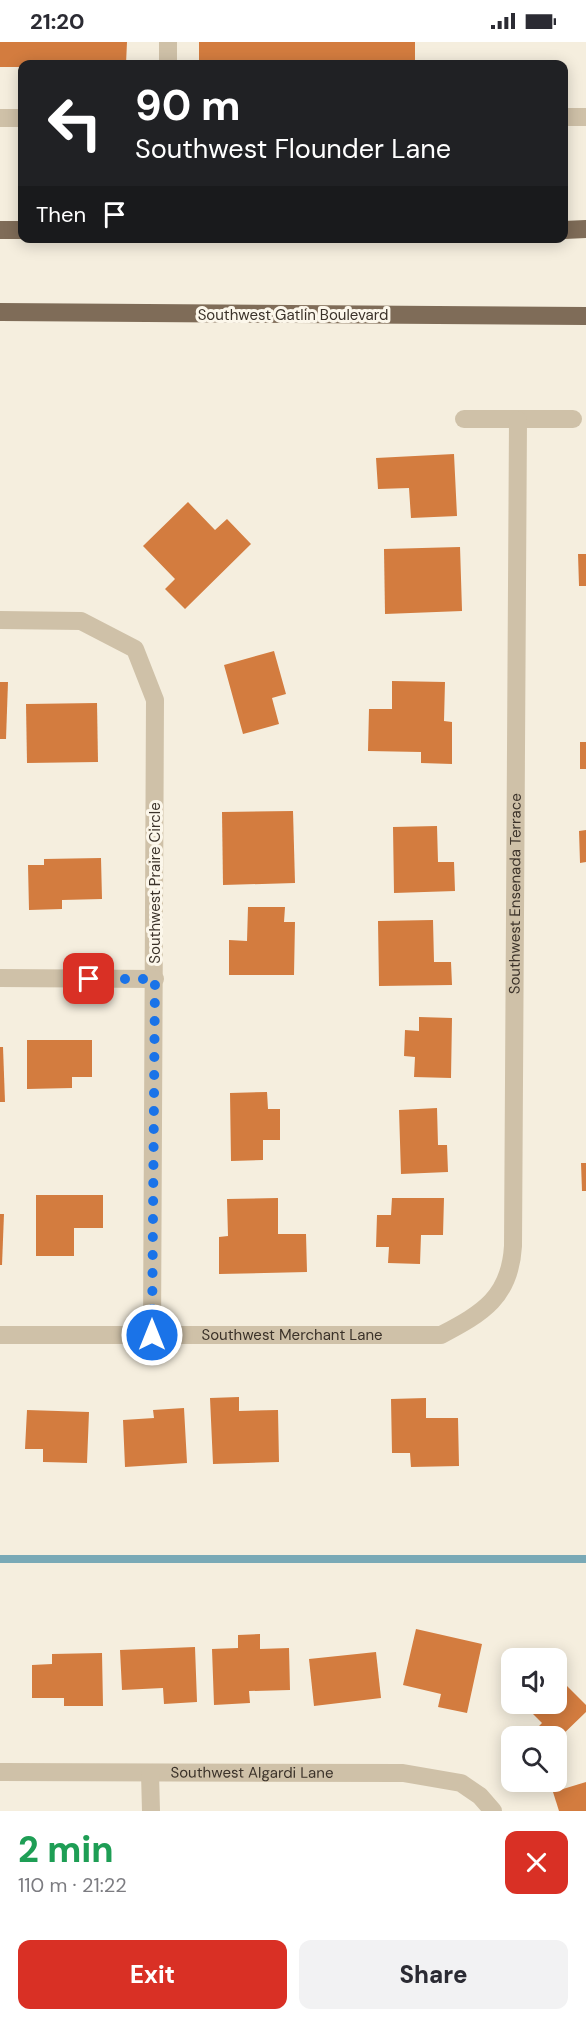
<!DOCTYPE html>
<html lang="en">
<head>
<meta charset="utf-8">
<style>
  :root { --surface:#fff; --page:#f2f2f3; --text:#2b2b33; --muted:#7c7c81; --accent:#d93025 }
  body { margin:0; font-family:"DM Sans",sans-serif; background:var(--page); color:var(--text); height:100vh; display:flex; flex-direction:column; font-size:22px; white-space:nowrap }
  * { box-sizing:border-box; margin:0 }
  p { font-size:20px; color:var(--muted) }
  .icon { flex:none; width:33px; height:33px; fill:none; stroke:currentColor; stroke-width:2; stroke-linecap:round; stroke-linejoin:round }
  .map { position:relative; height:1769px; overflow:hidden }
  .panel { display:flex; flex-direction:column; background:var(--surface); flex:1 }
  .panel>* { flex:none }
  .banner { position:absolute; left:18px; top:18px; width:550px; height:183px; border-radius:12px; box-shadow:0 3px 15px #0003; background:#202124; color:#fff; overflow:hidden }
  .tools { position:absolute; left:501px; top:1606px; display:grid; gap:12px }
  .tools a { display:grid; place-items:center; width:66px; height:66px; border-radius:12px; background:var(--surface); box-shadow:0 3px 15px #0003; font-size:30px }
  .pin { position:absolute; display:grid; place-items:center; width:51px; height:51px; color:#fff; margin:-26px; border-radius:12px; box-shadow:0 3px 9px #0006 }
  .me { position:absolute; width:66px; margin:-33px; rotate:0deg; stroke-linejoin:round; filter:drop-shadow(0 0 4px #0008) }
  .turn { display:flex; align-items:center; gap:21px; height:126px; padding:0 18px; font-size:27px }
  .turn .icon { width:78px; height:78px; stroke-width:2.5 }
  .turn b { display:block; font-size:42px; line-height:51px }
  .then { display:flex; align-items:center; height:57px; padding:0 18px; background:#0003; gap:12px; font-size:22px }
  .round { display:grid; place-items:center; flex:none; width:63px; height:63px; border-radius:12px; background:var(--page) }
  .summary { display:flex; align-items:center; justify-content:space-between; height:102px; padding:0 18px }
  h1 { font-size:36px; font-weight:800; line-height:45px; color:#1e9e55 }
  .cta { display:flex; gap:12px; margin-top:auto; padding:12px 18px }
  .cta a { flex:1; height:69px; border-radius:12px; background:var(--accent); color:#fff; font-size:24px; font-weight:800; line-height:69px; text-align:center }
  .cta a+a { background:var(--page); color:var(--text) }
  .status { display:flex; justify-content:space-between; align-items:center; height:42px; padding:0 30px; background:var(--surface); direction:ltr }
  .status svg { height:16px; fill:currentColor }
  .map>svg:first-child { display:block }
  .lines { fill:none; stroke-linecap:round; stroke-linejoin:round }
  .stream { stroke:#79a9b6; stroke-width:8 }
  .building { fill:#d37c3f }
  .minor { stroke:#cfc1a8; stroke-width:18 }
  .major { stroke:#7f6c58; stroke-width:18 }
  .route { stroke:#1a73e8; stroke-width:10; stroke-dasharray:0 18 }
  .labels { text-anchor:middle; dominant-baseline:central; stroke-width:6; stroke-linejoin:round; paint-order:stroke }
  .street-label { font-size:15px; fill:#3b3229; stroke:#fcf7eb }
</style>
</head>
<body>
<div class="status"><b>21:20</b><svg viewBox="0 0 49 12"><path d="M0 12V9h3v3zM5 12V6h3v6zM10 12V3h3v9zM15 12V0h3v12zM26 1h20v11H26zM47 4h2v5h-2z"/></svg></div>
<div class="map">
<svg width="586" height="1769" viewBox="0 0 586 1769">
  <rect width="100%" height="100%" fill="#f5eede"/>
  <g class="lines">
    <polyline class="stream" points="0,1517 586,1517"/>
  </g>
  <g class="building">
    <polygon points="0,0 127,0 126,22 22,22 22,25 0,25"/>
    <rect x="199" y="0" width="216" height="21"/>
    <polygon points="454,412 457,474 411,476 409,446 378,447 376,416"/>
    <polygon points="188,460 215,488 227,477 251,502 185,567 165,547 175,537 143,504"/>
    <polygon points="460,505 462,569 385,572 384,507"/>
    <polygon points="578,512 586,512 586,544 579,544"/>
    <polygon points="274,609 286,652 272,656 279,682 243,692 224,623"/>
    <polygon points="392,639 445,640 444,679 452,680 452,722 421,721 421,710 368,709 369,667 392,667"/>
    <polygon points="0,640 8,640 6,697 0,697"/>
    <polygon points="97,661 98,720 27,721 26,662"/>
    <rect x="580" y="700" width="6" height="27"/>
    <polygon points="293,769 295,841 223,843 222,770"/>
    <polygon points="437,784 438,820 454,820 455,849 394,851 393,785"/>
    <polygon points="586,788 586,820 580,821 579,789"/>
    <polygon points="101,816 102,857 62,858 62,867 29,868 28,823 44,823 44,817"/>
    <polygon points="248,865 285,865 284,880 295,880 294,933 229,933 229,898 247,899"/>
    <polygon points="433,878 434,920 451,920 452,943 379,944 378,879"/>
    <polygon points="419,975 452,976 451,1036 414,1035 415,1015 404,1014 405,988 419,989"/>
    <polygon points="27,998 92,998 92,1035 72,1035 72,1046 27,1047"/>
    <polygon points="0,1005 3,1005 5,1060 0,1060"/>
    <polygon points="267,1050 268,1067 280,1067 280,1098 263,1098 263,1118 231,1119 230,1051"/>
    <polygon points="437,1066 438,1103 447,1103 448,1130 401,1132 399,1068"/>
    <polygon points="581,1121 586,1121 586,1149 582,1149"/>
    <polygon points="36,1153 103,1153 103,1186 74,1186 74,1214 36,1214"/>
    <polygon points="278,1156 278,1192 306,1192 307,1230 219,1232 219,1195 228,1194 227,1157"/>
    <polygon points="392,1156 444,1156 443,1193 421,1193 420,1222 388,1221 389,1205 376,1205 377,1173 391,1173"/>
    <polygon points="0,1172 4,1172 2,1223 0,1223"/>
    <polygon points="239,1355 239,1369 278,1368 279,1420 213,1422 210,1356"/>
    <polygon points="426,1356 426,1376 458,1376 459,1424 411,1425 410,1411 392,1411 391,1357"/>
    <polygon points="184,1366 187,1421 125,1425 123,1378 154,1376 153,1368"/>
    <polygon points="27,1368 89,1370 87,1421 43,1420 43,1407 25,1407"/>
    <polygon points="416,1587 482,1602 467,1671 438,1665 441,1652 403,1643"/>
    <polygon points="260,1592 260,1607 289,1606 290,1648 249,1649 250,1661 214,1663 212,1607 238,1606 238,1593"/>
    <polygon points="195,1605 197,1660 164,1662 163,1646 122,1648 120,1608"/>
    <polygon points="376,1610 381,1656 314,1664 309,1617"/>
    <polygon points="102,1611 103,1664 64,1664 64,1656 32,1656 32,1623 52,1622 52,1612"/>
    <polygon points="556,1633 586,1663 586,1670 556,1699 556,1695 528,1695 542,1681 523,1662 556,1662"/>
    <polygon points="586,1740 586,1769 559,1769 553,1750"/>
  </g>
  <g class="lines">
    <g class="minor">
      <polyline points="168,22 168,0"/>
      <polyline points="564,75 586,75"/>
      <polyline points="0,76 22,76"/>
      <polyline points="464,377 573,377"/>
      <polyline points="0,578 81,579 135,607 155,658 152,1293"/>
      <polyline points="0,936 155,937"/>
      <path id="s1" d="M 0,1293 L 441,1293 C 483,1271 510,1255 513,1204 L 518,378"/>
      <path id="s2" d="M 0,1730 L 403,1731 L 461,1741 L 480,1754 L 493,1769"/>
      <polyline points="150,1731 151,1769"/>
    </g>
    <g class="major">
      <polyline points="0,188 22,188"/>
      <polyline points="564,188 586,187"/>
      <polyline points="0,270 586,274"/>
    </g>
  </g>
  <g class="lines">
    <polyline class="route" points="89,937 155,937 152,1293"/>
  </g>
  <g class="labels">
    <g class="street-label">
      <text x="293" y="273">Southwest Gatlin Boulevard</text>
      <text transform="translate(155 841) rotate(-90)">Southwest Praire Circle</text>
      <text stroke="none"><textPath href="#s1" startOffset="915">Southwest Ensenada Terrace</textPath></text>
      <text stroke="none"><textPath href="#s1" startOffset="292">Southwest Merchant Lane</textPath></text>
      <text stroke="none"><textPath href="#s2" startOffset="252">Southwest Algardi Lane</textPath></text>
    </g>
  </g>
</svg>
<div class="tools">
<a><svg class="icon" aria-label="sound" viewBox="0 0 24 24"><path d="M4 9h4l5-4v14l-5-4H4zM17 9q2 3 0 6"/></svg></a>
<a><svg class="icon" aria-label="search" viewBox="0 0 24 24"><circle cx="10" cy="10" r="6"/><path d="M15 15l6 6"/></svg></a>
</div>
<div class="pin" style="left:89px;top:937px;background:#d93025"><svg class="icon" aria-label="arrive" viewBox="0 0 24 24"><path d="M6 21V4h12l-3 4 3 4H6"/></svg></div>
<svg class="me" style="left:152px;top:1293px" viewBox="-20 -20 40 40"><circle r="17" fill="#1a73e8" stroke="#fff" stroke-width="3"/><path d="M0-11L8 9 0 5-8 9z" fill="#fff"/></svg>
<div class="banner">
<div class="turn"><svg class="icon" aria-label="left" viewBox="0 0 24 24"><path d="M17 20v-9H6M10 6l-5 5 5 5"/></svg><div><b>90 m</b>Southwest Flounder Lane</div></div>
<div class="then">Then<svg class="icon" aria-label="arrive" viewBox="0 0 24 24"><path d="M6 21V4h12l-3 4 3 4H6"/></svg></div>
</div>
</div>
<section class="panel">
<div class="summary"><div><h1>2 min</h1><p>110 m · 21:22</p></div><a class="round" style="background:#d93025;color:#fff"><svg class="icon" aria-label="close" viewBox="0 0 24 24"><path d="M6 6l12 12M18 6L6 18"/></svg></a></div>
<div class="cta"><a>Exit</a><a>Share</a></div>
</section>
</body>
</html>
